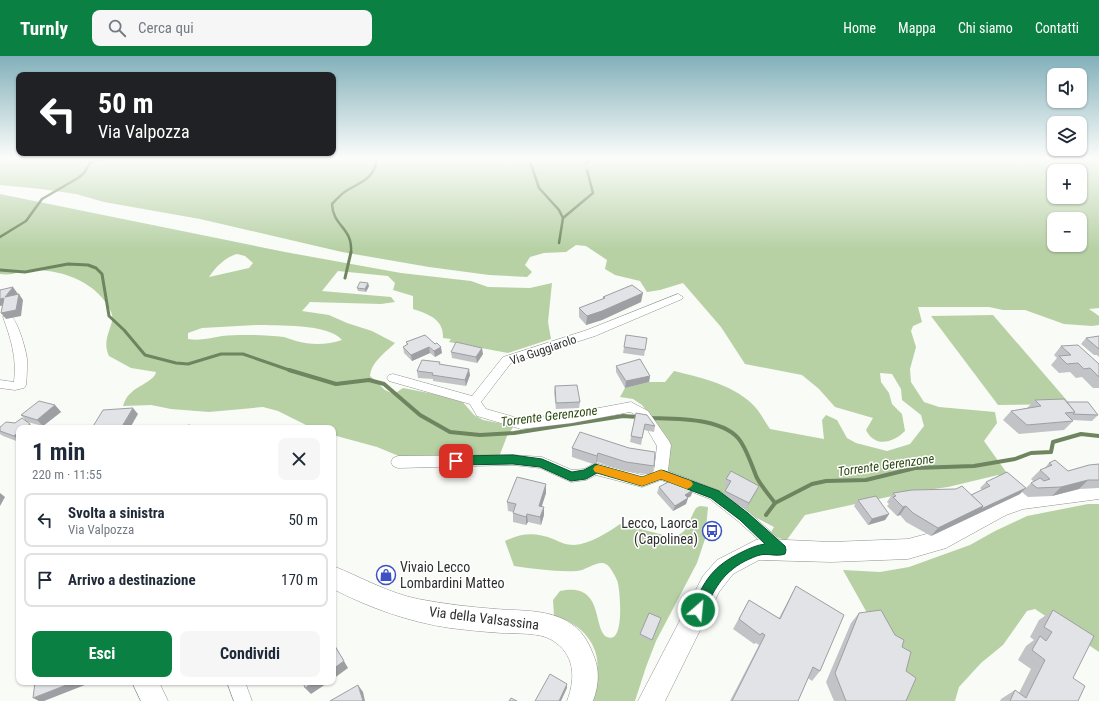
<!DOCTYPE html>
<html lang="it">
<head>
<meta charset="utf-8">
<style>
  :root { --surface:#fff; --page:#f6f6f7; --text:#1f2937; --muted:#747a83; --line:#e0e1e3; --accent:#0b8043 }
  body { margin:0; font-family:"Roboto Condensed",sans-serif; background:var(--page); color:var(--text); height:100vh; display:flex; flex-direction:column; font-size:15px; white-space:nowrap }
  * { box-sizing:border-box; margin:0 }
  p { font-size:13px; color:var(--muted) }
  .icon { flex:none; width:22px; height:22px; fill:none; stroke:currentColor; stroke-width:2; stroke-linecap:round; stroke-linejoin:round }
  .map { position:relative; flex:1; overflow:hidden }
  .panel { position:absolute; left:16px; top:369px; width:320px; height:260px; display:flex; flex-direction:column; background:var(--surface); border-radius:8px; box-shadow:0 1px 3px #0004 }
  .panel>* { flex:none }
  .banner { position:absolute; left:16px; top:16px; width:320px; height:84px; border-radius:8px; box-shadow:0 1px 3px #0004; background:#202124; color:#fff; overflow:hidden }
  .fabs { position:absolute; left:1047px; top:12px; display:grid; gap:8px }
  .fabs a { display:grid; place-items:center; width:40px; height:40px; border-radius:8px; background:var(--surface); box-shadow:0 1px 3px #0004; font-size:20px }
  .pin { position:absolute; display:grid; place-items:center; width:34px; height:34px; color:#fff; margin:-17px; border-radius:8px; box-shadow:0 2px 6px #0006 }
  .me { position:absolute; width:44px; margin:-22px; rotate:27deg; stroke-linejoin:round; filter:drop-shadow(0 0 3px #0008) }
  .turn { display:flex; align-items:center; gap:14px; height:84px; padding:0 16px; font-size:18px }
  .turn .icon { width:52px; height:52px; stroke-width:2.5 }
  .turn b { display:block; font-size:28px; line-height:34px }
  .round { display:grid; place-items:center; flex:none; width:42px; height:42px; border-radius:8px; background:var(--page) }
  .headline { display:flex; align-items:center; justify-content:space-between; height:68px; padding:0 16px }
  h1 { font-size:24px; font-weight:700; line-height:30px }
  .cta { display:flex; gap:8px; margin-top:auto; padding:8px 16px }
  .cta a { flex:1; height:46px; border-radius:8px; background:var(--accent); color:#fff; font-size:16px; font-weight:700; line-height:46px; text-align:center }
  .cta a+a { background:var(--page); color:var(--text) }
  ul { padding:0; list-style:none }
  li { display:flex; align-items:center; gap:12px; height:54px; margin:0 8px 6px; padding:0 8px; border:2px solid var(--line); border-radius:8px }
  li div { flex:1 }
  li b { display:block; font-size:15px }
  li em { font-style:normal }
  header { display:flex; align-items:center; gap:24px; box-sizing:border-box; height:56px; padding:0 20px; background:var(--accent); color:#fff }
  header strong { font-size:19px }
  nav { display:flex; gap:22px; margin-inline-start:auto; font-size:14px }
  .search { width:280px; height:36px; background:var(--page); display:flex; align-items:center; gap:10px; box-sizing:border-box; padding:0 14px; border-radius:8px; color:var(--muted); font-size:15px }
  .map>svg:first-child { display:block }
  .green { fill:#b7d1a5; fill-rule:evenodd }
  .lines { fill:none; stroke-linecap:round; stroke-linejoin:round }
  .stream-far2 { stroke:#6e855f; stroke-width:2.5 }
  .stream-far1 { stroke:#6e855f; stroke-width:3 }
  .stream { stroke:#6e855f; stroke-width:4 }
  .minor-casing { stroke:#919390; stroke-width:1 }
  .secondary-casing { stroke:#919390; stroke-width:1 }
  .minor { fill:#fff; fill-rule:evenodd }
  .secondary { fill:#fff; fill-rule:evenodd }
  .wall { fill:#c2c3c7 }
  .shaded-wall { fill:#9e9fa2 }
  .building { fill:#e2e3e7; stroke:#9e9fa2 }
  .route { fill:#0b8043; stroke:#07532c }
  .slow { fill:#f59e0b }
  .labels { text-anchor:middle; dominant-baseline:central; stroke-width:3; stroke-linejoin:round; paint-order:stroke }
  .street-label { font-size:12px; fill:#2e2f2e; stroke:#fff }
  .water-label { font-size:13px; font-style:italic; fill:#2b490f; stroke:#fff }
  .near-poi-label { font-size:14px; fill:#2e2f2e; stroke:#fff; text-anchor:end }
  .near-street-label { font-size:14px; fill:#2e2f2e; stroke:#fff }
</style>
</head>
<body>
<header>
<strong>Turnly</strong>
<div class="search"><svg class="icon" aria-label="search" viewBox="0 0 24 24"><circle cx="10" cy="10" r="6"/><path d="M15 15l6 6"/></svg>Cerca qui</div>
<nav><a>Home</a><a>Mappa</a><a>Chi siamo</a><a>Contatti</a></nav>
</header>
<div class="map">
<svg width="1099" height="645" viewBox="0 0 1099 645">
  <rect width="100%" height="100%" fill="#f9fbf7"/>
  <g class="green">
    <path d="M 0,103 L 1099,103 L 1099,252 L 1089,253 L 1099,260 L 1099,269 L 1092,270 L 1064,268 L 1025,254 L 1003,254 L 989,251 L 918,251 L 922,266 L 913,270 L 911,275 L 916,291 L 910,313 L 911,326 L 924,346 L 939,351 L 995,356 L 997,367 L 984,385 L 1009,420 L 1002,422 L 998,419 L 948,431 L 906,437 L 805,459 L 786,485 L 770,478 L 774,471 L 671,418 L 666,411 L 670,387 L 666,380 L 642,349 L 633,343 L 620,341 L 625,332 L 649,326 L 665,326 L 674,315 C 702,322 736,329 756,352 C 761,358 765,366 770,373 L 824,383 L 822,364 L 826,359 L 837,364 L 847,382 L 856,387 L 887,395 L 910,388 L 924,370 L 921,359 L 902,344 L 901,333 L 892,318 L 880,317 L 881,326 L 889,337 L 892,348 L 902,358 L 905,375 C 893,387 875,392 866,374 L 873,362 L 835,351 L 819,333 L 802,319 L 745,308 L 721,271 L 683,227 L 660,234 L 647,236 L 640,225 L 615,219 L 605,213 L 607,204 L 586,190 L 576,189 L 566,196 L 544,197 L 530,201 L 525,209 L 532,216 L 527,221 L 489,219 L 429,211 L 342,196 L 200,163 L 104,146 L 76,138 L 41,133 L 0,129 ZM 1054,115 L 1080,115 L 1080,141 L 1054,141 ZM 1054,163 L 1080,163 L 1080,189 L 1054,189 Z"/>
    <path d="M 0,138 L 285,196 L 401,217 L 471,225 L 488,231 L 530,232 L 552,227 L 548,266 L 551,283 L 508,297 L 449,286 L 451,283 L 443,282 C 444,263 428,258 413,253 L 413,240 L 393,234 L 395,227 L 388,220 L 338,215 L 322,235 L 391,241 L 395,246 L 381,248 L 310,246 L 302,255 L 329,259 L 347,267 L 372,275 L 395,287 C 386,296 371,306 370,320 L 385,334 L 394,338 L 403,332 L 460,343 L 474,359 L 483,364 L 514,370 L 507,380 L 499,401 L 406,403 L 377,391 L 333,379 L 333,372 L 312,372 L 278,355 L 263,351 L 209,356 L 171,353 L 151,349 L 123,350 C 125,344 127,340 132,336 C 138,330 155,324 156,316 L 131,312 L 109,300 C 100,281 117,268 111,256 C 99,227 62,213 32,214 C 18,215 13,220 0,218 ZM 237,198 L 245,200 L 253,207 L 249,212 L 209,221 C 216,211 225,201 237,198 ZM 256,269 C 277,270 328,267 342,284 C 327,289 311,289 296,285 C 292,284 288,282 284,281 C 265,279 241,278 222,280 C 210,282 200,285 188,283 L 188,277 L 202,272 Z"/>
    <polygon points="993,259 1070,348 998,349 931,260"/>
    <polygon points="1088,448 1099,448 1099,596 1035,553 1027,555 1003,589 981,607 959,631 955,645 899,645 871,564 843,514 880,516 909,511 970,489 995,475 1027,460"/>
    <path d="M 700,450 L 708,451 L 705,483 L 697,507 L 656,585 L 646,611 L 635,645 L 588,645 C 591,635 596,625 597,615 C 601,588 579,566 554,560 L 553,544 L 560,535 C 605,525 592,573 607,581 C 625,589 620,536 618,528 C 618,525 616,523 615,520 C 612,515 609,508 603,507 C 595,506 586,514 577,515 C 556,516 535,513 514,510 L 505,485 C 522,477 535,476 553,483 C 560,486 566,489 574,489 C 590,488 607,477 620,468 L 672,481 C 689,478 688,465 696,452 Z"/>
  </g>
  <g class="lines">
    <g class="stream-far2">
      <polyline points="586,107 590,103"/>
      <polyline points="531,108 539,132 559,154 563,162 559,187"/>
      <polyline points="563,162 593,137 587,114"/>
      <polyline points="0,181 26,165 42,143 78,122 84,117 90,107 99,103"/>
      <path d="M 351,197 C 353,171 333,171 332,148 C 337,143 341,138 346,135 C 362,125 373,124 377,104"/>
    </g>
    <g class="stream-far1">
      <polyline points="0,214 25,216 68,208 88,209 96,212 102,218 109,260 124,274 145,299 176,307 188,308 221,298 243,298 292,315"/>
      <polyline points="345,222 351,196"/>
    </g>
    <g class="stream">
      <polyline points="289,314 336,328 369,324 384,328 420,359 450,376 480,379 514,377 623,360 638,361"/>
      <path d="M 649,362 C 675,363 725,361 741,386 C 748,397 752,410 757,422 C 762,431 769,439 775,447"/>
      <polyline points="766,459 775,447 812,428 826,425 866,424 915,412 974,410 1015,403 1031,397 1051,396 1053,386 1081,378 1099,380"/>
    </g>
    <g class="minor-casing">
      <g id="minor">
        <polygon points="678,238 683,241 682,243 595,280 511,307 481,346 486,353 521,363 572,357 631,346 648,355 669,385 671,389 668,415 720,435 749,456 784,488 787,493 784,498 779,500 774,498 739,466 710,443 661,424 642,431 596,419 586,424 571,426 540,412 513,409 398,412 393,410 391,406 393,402 398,400 513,399 542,401 572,414 584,413 595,407 642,419 654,415 657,390 640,361 630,356 572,367 521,373 477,360 470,348 389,325 387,322 389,319 393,318 472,340 503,301 587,274"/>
        <path d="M 8,258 C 17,260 26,294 27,303 C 27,312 27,320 26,329 L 24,332 L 15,334 L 0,332 L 0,324 L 14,326 C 17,302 11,283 3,261 Z"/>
        <polygon points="227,626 245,626 252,645 234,645"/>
      </g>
    </g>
    <g class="secondary-casing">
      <g id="secondary">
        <polygon points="1099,427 1099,443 1023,453 1006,459 946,492 908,503 831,506 759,504 733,518 719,536 665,645 638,645 703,520 717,504 756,484 765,483 831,486 908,483 934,476 992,447 1022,435"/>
        <path d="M 333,510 C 361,521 388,537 418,543 C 444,548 470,551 496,553 C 520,555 545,553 567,565 C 581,573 588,585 593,598 C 600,614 599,629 593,645 L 567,645 C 576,622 575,598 552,584 C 539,576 517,578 502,577 C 485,576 467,574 450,572 C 409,566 370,552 333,533 Z"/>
        <polygon points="132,626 159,626 168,645 141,645"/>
      </g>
    </g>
    <use href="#minor" class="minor"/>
    <use href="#secondary" class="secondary"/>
  </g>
  <g class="wall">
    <polygon points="369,230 366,236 358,235 357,232"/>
    <polygon points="603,241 641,246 602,264 586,269 579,261 579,252 603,243"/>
    <polygon points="425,279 442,297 435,301 430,297 412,305 404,297 403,291 407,289 406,286"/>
    <polygon points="1099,280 1099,301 1097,299 1094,299 1081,288 1086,282"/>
    <polygon points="647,282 644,300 623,297 624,291"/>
    <polygon points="1061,290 1099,308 1099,332 1093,332 1082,321 1076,322 1070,316 1059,317 1051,309 1057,302 1054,299"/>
    <polygon points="451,296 483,298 477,307 452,302"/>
    <polygon points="440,308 470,319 466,330 433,325 433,323 418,322 417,315"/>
    <polygon points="616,310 650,320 649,326 625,332 616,316"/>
    <polygon points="555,330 580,346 579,352 556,353 554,336"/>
    <polygon points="1035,344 1067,346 1098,359 1092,365 1072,364 1073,365 1064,374 1019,378 1003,364 1011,355 1027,352"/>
    <polygon points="55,349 61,356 43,370 27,366 33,372 19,372 19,386 3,380 0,378 0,371 15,367 26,365 21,359"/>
    <polygon points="636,357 655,370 654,376 644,374 641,389 630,386"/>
    <polygon points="572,392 629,392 654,410 652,419 624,415 597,406 596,409 572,401"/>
    <polygon points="1049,407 1068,415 1099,408 1099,432 1079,433 1052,440 1028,441 1022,436 1031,427 1034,426 1031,423 1040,414 1044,413"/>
    <polygon points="726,423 756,436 746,453 722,441 727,431 724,429"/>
    <polygon points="674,426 691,440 688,442 686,448 673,455 657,437 659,431"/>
    <polygon points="986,426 1020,438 931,480 906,466 900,459 897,460 887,450 889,448 887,446 893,437 971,439 982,434 980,432"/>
    <polygon points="546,428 546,437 542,450 544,459 541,469 528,466 526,469 513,466 513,456 508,455 507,446"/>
    <polygon points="858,444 889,458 885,464 868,469 854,450"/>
    <polygon points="796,530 820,615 812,625 808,622 798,645 730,645 759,589 756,587 754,588 733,573 749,544 779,562 790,541"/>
    <polygon points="1053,554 1073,622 1078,645 1000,645 1001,643 1015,634 1019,637 1031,613 1018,604 1026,590 1034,584 1030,581 1039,564"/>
    <polygon points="859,557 902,591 906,615 906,645 834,645 826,626 851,567"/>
    <polygon points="660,565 652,586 640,580 640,578"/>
  </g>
  <g class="shaded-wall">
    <polygon points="368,227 369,230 366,236 365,233"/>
    <polygon points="13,231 18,238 10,247 5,241"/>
    <polygon points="643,237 641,246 602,264 586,269 587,260"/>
    <polygon points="19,238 23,244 21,260 6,263 1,257"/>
    <polygon points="4,242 9,248 0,250 0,243"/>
    <polygon points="429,291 430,297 412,305 411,299"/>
    <polygon points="441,291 442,297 435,301 434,295"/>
    <polygon points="482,292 483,298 477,307 476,301"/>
    <polygon points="469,313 470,319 466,330 465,324"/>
    <polygon points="650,320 649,326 625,332 626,325"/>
    <polygon points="55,349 61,356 43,370 37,364"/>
    <polygon points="133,352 138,358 130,372 121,372"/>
    <polygon points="30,368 33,372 25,372"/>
    <polygon points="19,376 19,385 14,380"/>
    <polygon points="598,397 597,406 596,409 597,400"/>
    <polygon points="1088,424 1079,433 1052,440 1061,431"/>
    <polygon points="546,428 546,437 539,458 539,450"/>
    <polygon points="759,430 756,436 746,453 749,447"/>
    <polygon points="1026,432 1020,438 931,480 938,472 983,450"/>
    <polygon points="693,434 691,440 683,444 685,439"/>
    <polygon points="0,437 5,441 0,450"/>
    <polygon points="688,442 686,448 673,455 675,450"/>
    <polygon points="906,450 900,459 897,460 903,451"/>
    <polygon points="544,451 544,459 541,469 540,461"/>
    <polygon points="527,458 528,466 526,469 526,461"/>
    <polygon points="889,458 885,464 868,469 872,463"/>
    <polygon points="333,586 348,612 333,623"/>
    <polygon points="74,626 91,626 90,627 44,645 39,645 33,642"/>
    <polygon points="314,626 329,626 311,638 305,632"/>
    <polygon points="567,628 567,632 561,645 559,645"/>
    <polygon points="358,629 363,636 365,645 363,645"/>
  </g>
  <g class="building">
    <polygon points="360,226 368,227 365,233 357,232"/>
    <polygon points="632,229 643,237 602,255 587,260 579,252 605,242 603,241"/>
    <polygon points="13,231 5,241 19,238 16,254 1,257 4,242 0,243 0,234"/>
    <polygon points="425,279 435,288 437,287 441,291 434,295 429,291 411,299 403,291 408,288 406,286"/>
    <polygon points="626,279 647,282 645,294 624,291"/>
    <polygon points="1099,280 1099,293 1086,282"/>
    <polygon points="456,286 482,292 476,301 451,296"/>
    <polygon points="1078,289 1099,308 1099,321 1090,312 1084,313 1078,307 1067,308 1059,300 1071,299 1061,290"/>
    <polygon points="640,303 650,320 626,325 616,310"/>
    <polygon points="422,304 440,306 439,308 469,313 465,324 432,319 433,317 417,315"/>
    <polygon points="577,329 580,346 556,347 555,330"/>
    <polygon points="1064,343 1075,356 1065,357 1073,365 1027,369 1011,355 1041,350 1035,344"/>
    <polygon points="39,345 55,349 37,364 21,359"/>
    <polygon points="1067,346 1088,346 1098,359 1073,358 1075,356"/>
    <polygon points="133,352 121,372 92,372 103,354"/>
    <polygon points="636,357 647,359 655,370 645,368 642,382 631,380"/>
    <polygon points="22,362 30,368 25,372 19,372 19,376 14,380 0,375 0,371 6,366 15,367"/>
    <polygon points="190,369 189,372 173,372"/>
    <polygon points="580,376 629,392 655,396 654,410 626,406 598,397 597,400 572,392"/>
    <polygon points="1055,404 1068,415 1089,409 1099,408 1099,424 1088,424 1061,431 1037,432 1031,427 1040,422 1044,425 1050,423 1040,414 1052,409 1049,407"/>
    <polygon points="731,415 759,430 749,447 725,435 731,425 726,423"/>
    <polygon points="1007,416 1026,432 981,453 983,450 971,439 990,430 986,426"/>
    <polygon points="517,421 546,428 539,450 544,451 540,461 527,458 526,461 513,457 516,448 507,446"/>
    <polygon points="681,422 693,434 685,439 688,442 675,450 659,431 672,424 674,426"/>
    <polygon points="962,430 983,450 938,472 913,457 906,450 903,451 893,441 896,440 893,437 912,434 956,433"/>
    <polygon points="876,440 889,458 872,463 858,444"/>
    <polygon points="796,530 844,559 820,615 813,611 798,645 732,645 765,579 762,577 760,579 739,563 749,544 780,563"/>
    <polygon points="881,554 895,579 904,584 902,591 911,596 906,615 916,622 906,645 846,645 835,617 859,557"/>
    <polygon points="1053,554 1094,580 1073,622 1085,630 1078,645 1010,645 1015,634 1026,642 1045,604 1032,594 1040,580 1046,585 1052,576 1044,571"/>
    <polygon points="649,557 661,562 652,584 640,578"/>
    <polygon points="333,587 344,605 333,613"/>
    <polygon points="550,618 567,628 559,645 535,645"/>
    <polygon points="35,626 74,626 33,642"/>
    <polygon points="303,626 314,626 305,632"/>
    <polygon points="358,629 363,645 330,645"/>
    <polygon points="511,642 517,645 509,645"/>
  </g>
  <linearGradient id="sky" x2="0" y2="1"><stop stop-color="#82b0ba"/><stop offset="0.53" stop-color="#fcfdfb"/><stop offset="1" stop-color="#fcfdfb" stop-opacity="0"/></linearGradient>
  <rect width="1099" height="193" fill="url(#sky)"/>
  <path class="route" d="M 513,399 L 542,403 L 572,416 L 584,414 L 595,408 L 642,421 L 661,414 L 665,415 L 719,435 L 748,457 L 785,490 L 786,494 L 785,498 C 777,501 768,497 760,499 C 755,500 750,503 745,505 C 721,518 714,534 703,558 L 698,560 L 694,558 L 692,554 C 704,524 713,510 742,496 C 750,492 757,489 765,488 L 740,464 L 711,442 L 661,423 L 642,430 L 597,417 L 586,423 L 571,425 L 540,411 L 513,408 L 456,409 L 452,408 L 450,405 L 452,402 L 456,400 Z"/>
  <polygon class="slow" points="598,409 642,421 661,414 691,425 693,428 691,431 687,433 661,423 642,430 595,416 593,413 595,410"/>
  <defs>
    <g id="bus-ring" transform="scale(1)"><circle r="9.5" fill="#fff" stroke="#3d50c4" stroke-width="1.5"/><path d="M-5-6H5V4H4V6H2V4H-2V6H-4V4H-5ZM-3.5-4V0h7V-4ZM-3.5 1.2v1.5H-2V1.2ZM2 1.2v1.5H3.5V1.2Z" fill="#3d50c4"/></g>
    <g id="shop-ring" transform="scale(1)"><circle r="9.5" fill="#fff" stroke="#3d50c4" stroke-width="1.5"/><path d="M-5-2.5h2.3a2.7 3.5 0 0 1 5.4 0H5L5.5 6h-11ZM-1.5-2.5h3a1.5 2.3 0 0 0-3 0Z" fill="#3d50c4"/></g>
  </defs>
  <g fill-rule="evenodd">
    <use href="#bus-ring" x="712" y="475"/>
    <use href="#shop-ring" x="386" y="519"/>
  </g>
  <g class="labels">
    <g class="street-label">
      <text transform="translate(543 294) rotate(-19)">Via Guggiarolo</text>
    </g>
    <g class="water-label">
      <text transform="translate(549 360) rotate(-7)">Torrente Gerenzone</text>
      <text transform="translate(886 409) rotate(-8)">Torrente Gerenzone</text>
    </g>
    <g class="near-poi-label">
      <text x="698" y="467">Lecco, Laorca<tspan x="698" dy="16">(Capolinea)</tspan></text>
      <text x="400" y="511" text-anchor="start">Vivaio Lecco<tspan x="400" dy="16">Lombardini Matteo</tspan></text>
    </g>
    <g class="near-street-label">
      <text transform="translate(484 562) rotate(7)">Via della Valsassina</text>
    </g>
  </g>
</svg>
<div class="fabs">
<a><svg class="icon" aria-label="sound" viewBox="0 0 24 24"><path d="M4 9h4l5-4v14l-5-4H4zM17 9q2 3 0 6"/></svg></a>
<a><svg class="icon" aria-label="layers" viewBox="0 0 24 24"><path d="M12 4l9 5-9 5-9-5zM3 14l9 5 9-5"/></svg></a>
<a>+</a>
<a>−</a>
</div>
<div class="pin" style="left:456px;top:405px;background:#d93025"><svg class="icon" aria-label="arrive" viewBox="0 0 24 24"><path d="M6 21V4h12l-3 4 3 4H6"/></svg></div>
<svg class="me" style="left:698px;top:554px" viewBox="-20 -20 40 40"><circle r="17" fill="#0b8043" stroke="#fff" stroke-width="3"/><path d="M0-11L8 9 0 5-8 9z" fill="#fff"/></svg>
<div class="banner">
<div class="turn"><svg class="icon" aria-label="left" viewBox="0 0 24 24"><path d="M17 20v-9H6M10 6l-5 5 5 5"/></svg><div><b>50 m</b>Via Valpozza</div></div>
</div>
<section class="panel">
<div class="headline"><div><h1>1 min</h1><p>220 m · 11:55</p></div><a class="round"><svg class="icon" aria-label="close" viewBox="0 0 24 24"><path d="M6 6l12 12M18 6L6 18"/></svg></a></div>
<ul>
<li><svg class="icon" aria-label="left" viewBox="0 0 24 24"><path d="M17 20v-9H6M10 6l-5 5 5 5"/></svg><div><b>Svolta a sinistra</b><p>Via Valpozza</p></div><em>50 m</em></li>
<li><svg class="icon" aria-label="arrive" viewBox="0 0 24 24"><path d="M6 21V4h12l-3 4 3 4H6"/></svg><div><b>Arrivo a destinazione</b></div><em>170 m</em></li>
</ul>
<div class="cta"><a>Esci</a><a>Condividi</a></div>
</section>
</div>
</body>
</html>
